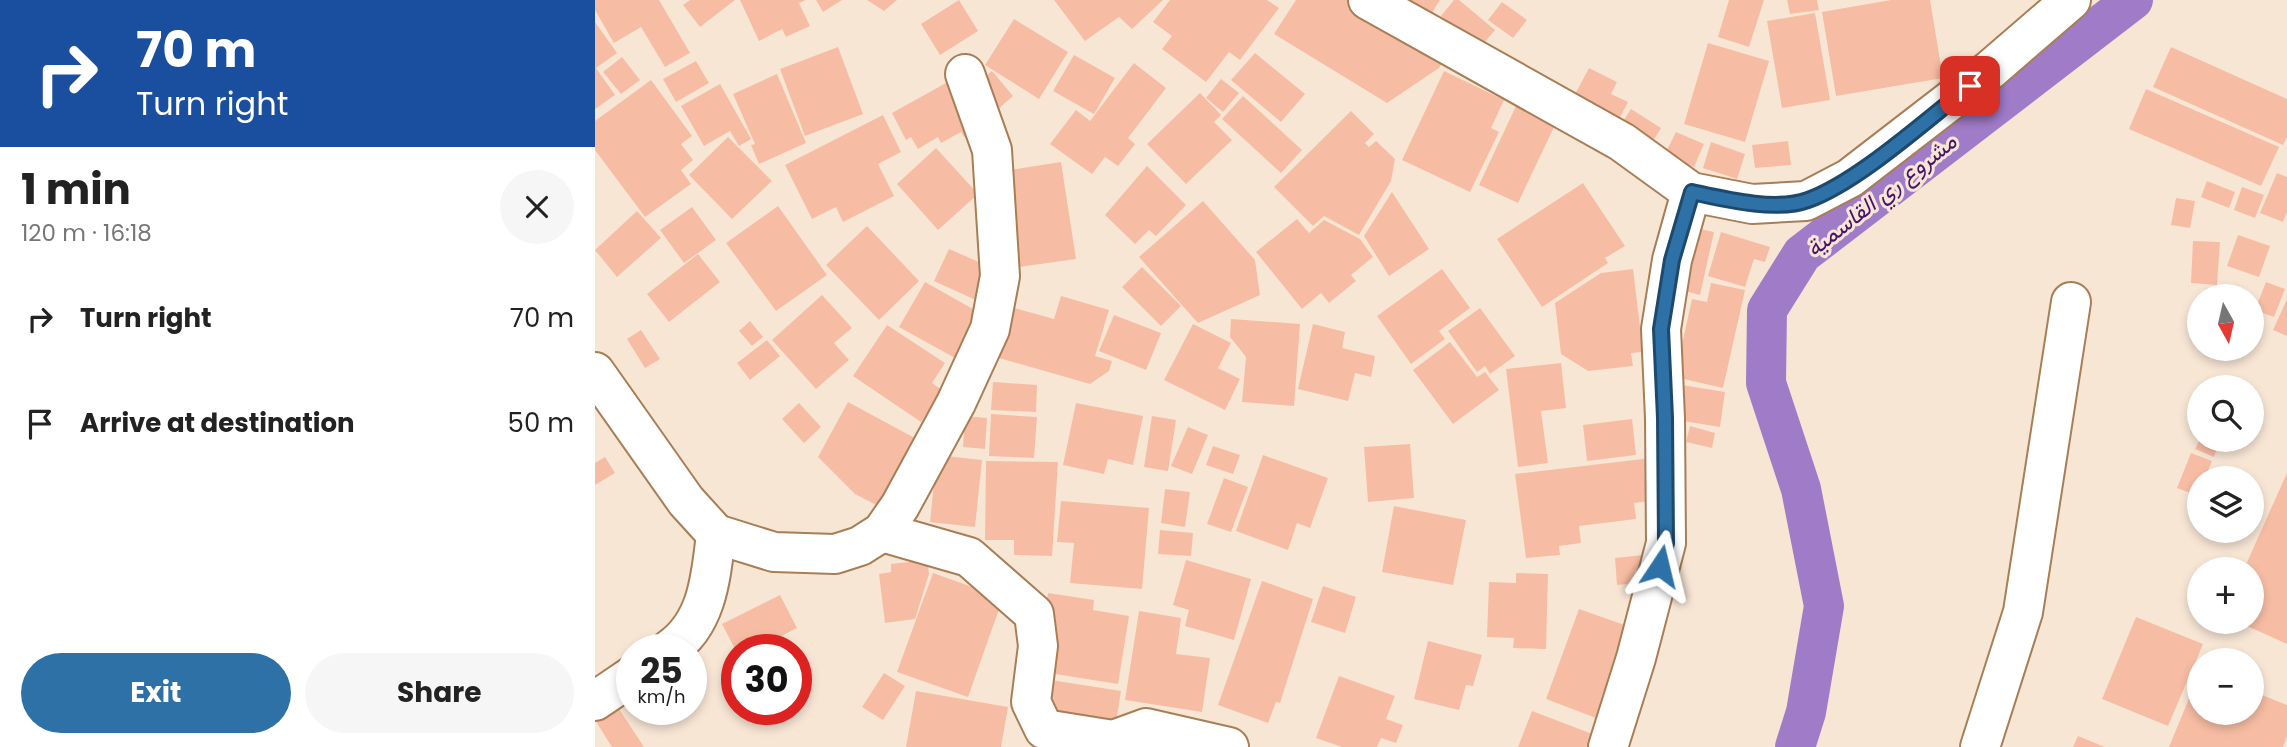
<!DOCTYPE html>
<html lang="en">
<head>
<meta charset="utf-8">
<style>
  :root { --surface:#fff; --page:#f6f6f6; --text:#222; --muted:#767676; --accent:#2d71a6 }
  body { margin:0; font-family:Poppins,Vazirmatn,sans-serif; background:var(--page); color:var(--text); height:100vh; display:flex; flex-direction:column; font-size:26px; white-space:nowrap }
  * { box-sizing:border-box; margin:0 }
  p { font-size:23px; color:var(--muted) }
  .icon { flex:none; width:38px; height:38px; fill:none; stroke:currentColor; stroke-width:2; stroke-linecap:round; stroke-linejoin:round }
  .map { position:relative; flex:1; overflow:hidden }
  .sheet { display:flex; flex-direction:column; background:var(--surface); width:595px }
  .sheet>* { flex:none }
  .hud { background:#1a4fa0; color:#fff; overflow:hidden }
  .needle { width:46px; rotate:172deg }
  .controls { position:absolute; left:1592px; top:284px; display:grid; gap:14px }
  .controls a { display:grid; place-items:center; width:77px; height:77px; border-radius:50%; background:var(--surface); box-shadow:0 4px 10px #0003; font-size:35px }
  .speed { position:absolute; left:21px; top:634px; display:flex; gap:14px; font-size:35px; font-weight:700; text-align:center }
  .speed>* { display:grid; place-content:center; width:91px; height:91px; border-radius:50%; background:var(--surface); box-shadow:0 4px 10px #0003; line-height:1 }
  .speed small { font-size:18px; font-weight:400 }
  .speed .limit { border:10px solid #d22; background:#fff; color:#111 }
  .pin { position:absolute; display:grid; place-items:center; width:60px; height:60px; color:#fff; margin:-30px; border-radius:14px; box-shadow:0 4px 10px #0006 }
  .me { position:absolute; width:77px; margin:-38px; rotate:10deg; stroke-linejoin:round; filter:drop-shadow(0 0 5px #0008) }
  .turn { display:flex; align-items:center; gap:24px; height:147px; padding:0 21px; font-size:32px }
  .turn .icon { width:91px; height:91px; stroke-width:2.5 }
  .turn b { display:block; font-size:49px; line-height:60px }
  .round { display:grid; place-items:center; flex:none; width:74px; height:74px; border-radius:37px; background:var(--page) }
  .head { display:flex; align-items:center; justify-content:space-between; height:119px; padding:0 21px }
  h1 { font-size:42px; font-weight:700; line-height:52px }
  .primary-button { display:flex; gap:14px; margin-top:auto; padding:14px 21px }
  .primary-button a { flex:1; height:80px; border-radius:42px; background:var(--accent); color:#fff; font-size:28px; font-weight:700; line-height:80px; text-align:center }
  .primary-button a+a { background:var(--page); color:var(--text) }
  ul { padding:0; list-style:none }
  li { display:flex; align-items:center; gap:21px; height:105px; padding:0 21px }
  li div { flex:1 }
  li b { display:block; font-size:26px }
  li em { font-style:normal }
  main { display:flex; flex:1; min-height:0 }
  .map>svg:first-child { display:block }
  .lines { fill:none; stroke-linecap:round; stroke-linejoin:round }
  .canal { stroke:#a07cc8; stroke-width:40 }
  .building { fill:#f7bda4 }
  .minor-casing { stroke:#a77e56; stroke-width:42 }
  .minor { stroke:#fff; stroke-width:38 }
  .route-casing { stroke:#1d496c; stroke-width:18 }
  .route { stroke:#2d71a6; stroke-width:12 }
  .labels { text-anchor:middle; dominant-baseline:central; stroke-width:6; stroke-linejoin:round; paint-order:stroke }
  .water-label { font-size:23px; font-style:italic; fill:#46126d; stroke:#f8e6d5 }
</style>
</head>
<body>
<main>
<section class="sheet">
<div class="hud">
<div class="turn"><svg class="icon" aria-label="right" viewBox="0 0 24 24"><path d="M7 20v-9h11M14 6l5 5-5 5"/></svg><div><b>70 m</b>Turn right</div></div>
</div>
<div class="head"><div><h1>1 min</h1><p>120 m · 16:18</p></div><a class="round"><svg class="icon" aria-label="close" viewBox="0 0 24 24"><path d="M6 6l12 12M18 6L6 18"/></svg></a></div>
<ul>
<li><svg class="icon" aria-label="right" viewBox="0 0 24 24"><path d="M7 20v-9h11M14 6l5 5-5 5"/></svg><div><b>Turn right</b></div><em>70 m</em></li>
<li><svg class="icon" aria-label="arrive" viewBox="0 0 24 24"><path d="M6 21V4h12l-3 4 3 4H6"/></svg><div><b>Arrive at destination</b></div><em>50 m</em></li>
</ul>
<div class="primary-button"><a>Exit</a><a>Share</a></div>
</section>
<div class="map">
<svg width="1692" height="747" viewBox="0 0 1692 747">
  <rect width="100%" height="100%" fill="#f8e6d5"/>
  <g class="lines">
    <polyline class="canal" points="1200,747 1211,712 1229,606 1206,489 1171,383 1172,310 1207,254 1538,0"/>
  </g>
  <g class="building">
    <polygon points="0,0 64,0 95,53 70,67 46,27 19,43 0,10"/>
    <polygon points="95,0 140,0 105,27 88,5"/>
    <polygon points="145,0 211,0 204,3 215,26 191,37 187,29 164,41"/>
    <polygon points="221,0 247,0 228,12"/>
    <polygon points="272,0 302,0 289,11"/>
    <polygon points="364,0 383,31 345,55 326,24"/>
    <polygon points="459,0 568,0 537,29 524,17 490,41"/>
    <polygon points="575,0 672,0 684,8 645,60 634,52 611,82 567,49 577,36 558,22"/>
    <polygon points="701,0 762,0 852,55 844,68 792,103 679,34"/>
    <polygon points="810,0 845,0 835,16"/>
    <polygon points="859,0 864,0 900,30 885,48 846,16"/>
    <polygon points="1134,0 1169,0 1154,47 1123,37"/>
    <polygon points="1192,0 1222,0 1224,10 1195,14"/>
    <polygon points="1296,0 1335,0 1348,78 1241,96 1227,12"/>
    <polygon points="907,2 932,20 918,38 893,20"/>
    <polygon points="1220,13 1235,100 1187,108 1172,21"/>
    <polygon points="419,19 473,52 444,99 390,65"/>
    <polygon points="0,22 22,53 1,68 20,95 0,109"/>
    <polygon points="1113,43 1174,61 1150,142 1089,124"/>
    <polygon points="243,47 268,114 210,136 185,69"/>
    <polygon points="1576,47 1692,99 1692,137 1688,145 1558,87"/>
    <polygon points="660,53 710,94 686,122 636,80"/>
    <polygon points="479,55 520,78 499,114 458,91"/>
    <polygon points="27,57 45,80 26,94 8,72"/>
    <polygon points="101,61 114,83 81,102 68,79"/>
    <polygon points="539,63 571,88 533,138 540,144 523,166 510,157 497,174 455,144 481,110 495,121"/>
    <polygon points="994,68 1022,82 1016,94 1033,102 1022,123 977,100"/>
    <polygon points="397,71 418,96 402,110 381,85"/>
    <polygon points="849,71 909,100 896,128 904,132 875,192 807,160"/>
    <polygon points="182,74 211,143 164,164 156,145 160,144 138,94"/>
    <polygon points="360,78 388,127 369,137 366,132 346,143 343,137 323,149 316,137 311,140 297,113"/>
    <polygon points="626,79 644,93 628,112 611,98"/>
    <polygon points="56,80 97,136 86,144 98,160 86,170 96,184 50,217 0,150 0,121"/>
    <polygon points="125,84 156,139 144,146 135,131 109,146 86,106"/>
    <polygon points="1551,89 1684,147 1666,186 1534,129"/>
    <polygon points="605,93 626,115 619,122 637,140 591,184 552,144"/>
    <polygon points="648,96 707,150 686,173 627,119"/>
    <polygon points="921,106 960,125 923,203 884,185"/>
    <polygon points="1036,109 1066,128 1053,149 1023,129"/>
    <polygon points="756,111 779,134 770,143 774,147 781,141 800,159 796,181 764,235 729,216 718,226 679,187"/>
    <polygon points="288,115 306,152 283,164 299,196 248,222 241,207 217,219 190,165"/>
    <polygon points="1081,132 1109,144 1099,167 1070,154"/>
    <polygon points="133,137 177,181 137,219 94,175"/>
    <polygon points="1193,141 1196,165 1160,168 1157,145"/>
    <polygon points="1116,142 1150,154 1142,179 1108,168"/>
    <polygon points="341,148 383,194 343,230 302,184"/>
    <polygon points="466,162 481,259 424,267 409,171"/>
    <polygon points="552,166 591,205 561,236 554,230 540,244 510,215"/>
    <polygon points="1682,173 1692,177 1692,212 1688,222 1665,213"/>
    <polygon points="1612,181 1640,192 1634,208 1606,197"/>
    <polygon points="988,183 1030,246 1010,258 1013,263 947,307 902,239"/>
    <polygon points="1647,187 1669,195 1660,218 1639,210"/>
    <polygon points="797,192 834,249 794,276 769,236"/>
    <polygon points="1581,198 1600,201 1595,228 1576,225"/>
    <polygon points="608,201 660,260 665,295 603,323 544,257"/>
    <polygon points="183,206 232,275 181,311 131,243"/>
    <polygon points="97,207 121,240 89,263 65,230"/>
    <polygon points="42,211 66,238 22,277 0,250"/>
    <polygon points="702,219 714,233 729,220 765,239 778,257 756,275 761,281 734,303 726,293 707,309 661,252"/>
    <polygon points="272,226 324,281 284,320 231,265"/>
    <polygon points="1096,227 1119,232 1105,295 1082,289"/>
    <polygon points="1126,232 1175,247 1170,262 1159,259 1150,287 1113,276"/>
    <polygon points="1643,235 1675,246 1664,277 1632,266"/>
    <polygon points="1598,241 1625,242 1622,285 1596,283"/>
    <polygon points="354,249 400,269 385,302 339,281"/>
    <polygon points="103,254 125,282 74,322 52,294"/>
    <polygon points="547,267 586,306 566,326 527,287"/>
    <polygon points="847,269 875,308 844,331 850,339 816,364 782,316"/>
    <polygon points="1038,269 1048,352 1036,353 1038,366 993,371 966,354 960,303 1006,273"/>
    <polygon points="330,282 394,318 369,363 304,327"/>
    <polygon points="1671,282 1690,289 1679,317 1660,310"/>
    <polygon points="1116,283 1150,290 1128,388 1080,377 1097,299 1112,302"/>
    <polygon points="227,295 257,328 239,343 254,360 221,389 177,340"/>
    <polygon points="466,296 514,310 500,356 517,361 514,371 495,384 404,358 419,308 459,319"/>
    <polygon points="1692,299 1692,336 1678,330"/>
    <polygon points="885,308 920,356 895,374 890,366 882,372 853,331"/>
    <polygon points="519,315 566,333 551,370 504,351"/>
    <polygon points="636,319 705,324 699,406 647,402 651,357 635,337"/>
    <polygon points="155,321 168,337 157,346 144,331"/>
    <polygon points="598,324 636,343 623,368 645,379 630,410 569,380"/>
    <polygon points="718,324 750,332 747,348 780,356 776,377 760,373 753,401 703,389"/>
    <polygon points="292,325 350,363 337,383 347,390 326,422 258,376"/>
    <polygon points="46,330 65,359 50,368 32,339"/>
    <polygon points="172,340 185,356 155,380 142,363"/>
    <polygon points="855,342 882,377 890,372 904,390 858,424 818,370"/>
    <polygon points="966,363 971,408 946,411 953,463 923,467 911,369"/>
    <polygon points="398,382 442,385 441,412 396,410"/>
    <polygon points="1081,384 1130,392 1125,427 1076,419"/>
    <polygon points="253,402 329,443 293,511 260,494 223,457"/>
    <polygon points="204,403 226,427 209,443 187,419"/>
    <polygon points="481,403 548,416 538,465 513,459 509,474 468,465"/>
    <polygon points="396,414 442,417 439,458 394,456"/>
    <polygon points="370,416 392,418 390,449 368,447"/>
    <polygon points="557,416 581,420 573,471 549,467"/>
    <polygon points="1037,419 1041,455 992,461 988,425"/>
    <polygon points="1095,426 1120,433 1117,448 1091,442"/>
    <polygon points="593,427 613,435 597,474 576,466"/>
    <polygon points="1605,439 1625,439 1619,457 1600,449"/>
    <polygon points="815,444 819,498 773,502 769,447"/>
    <polygon points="618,446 645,455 638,474 611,465"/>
    <polygon points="1596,453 1617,461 1610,478 1605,478 1603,496 1582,488"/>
    <polygon points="342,455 387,460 380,527 335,522"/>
    <polygon points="668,455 733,478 715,528 702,523 693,550 641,531"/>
    <polygon points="10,457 20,473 0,485 0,463"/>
    <polygon points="1056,458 1061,500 1039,503 1041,519 984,526 986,543 964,546 965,555 931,558 920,474"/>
    <polygon points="391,461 463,462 457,556 419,555 419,540 390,540"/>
    <polygon points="1692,473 1692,644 1641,621 1657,621 1657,569 1649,569"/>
    <polygon points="629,478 653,487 636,532 612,524"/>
    <polygon points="570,489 595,492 590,527 566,523"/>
    <polygon points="466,501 554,508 547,589 475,583 479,543 462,542"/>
    <polygon points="799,506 871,520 858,585 787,572"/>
    <polygon points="565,530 598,533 596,556 563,554"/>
    <polygon points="1048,555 1051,582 1022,585 1020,558"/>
    <polygon points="332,560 334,574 320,619 290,623 284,574 296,572 296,564"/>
    <polygon points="591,560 656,579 639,640 590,626 594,610 578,605"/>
    <polygon points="338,573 408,598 373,697 302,672"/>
    <polygon points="921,573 953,574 951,649 918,648 919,638 892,637 894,582 921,583"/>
    <polygon points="667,581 718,599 685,703 681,702 673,723 623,705"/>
    <polygon points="728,586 761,597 750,633 716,622"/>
    <polygon points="453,593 499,600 498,610 534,616 523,684 441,671"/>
    <polygon points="185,595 202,628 161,649 140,649 127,624"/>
    <polygon points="984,609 1041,629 1009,721 951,699"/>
    <polygon points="544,611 586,618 581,654 615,658 607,712 530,700"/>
    <polygon points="1541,617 1608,644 1573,726 1507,699"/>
    <polygon points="833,641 887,655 878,686 871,685 864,710 819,699"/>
    <polygon points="1605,672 1605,712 1657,712 1657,691 1692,705 1692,736 1688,747 1574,747"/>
    <polygon points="289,673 310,686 288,720 267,707"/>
    <polygon points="744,676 800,696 791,719 808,725 801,743 786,738 782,747 747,747 721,738"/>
    <polygon points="456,680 526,691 520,729 450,718"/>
    <polygon points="321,691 413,707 406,747 311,747"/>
    <polygon points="22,706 49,747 17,747 0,720"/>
    <polygon points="937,711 1000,735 995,747 923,747"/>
    <polygon points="1483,736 1510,747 1478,747"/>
  </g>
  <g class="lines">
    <g class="minor-casing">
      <g id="minor">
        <polyline points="773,0 1027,142 1096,192 1157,204 1211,201 1255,178 1395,70 1476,0"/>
        <path d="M 0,372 L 91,501 L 121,534 C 116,576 113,623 75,649"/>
        <polyline points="287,532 374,557 439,614 443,646 436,702 449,729 518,740 551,728 634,747"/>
        <polyline points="121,534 179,552 240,554 265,546 287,532 305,506 361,403 395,329 405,276 397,150 370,74"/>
        <polyline points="0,701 37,676"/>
        <polyline points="1013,747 1041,658 1071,543 1070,418 1066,329 1077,260 1096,192"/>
        <polyline points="1385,747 1428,612 1476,302"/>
      </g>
    </g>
    <use href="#minor" class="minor"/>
  </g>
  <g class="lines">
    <g class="route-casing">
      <path id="route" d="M 1065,566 L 1071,543 L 1070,418 L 1066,329 L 1077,260 L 1097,192 C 1129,199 1181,212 1213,200 C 1263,182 1331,120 1375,86"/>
    </g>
    <use href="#route" class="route"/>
  </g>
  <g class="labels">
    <g class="water-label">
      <text transform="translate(1286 195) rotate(-38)">مشروع ري القاسمية</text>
    </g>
  </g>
</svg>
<div class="controls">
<a><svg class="needle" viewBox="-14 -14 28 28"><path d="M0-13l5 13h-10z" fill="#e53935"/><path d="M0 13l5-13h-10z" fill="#767676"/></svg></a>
<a><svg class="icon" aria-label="search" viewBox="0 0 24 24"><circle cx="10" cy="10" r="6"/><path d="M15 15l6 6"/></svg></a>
<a><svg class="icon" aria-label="layers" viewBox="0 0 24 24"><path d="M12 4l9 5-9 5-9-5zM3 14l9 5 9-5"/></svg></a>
<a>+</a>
<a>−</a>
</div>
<div class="speed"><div>25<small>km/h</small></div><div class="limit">30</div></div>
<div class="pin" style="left:1375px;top:86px;background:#d93025"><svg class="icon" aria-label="arrive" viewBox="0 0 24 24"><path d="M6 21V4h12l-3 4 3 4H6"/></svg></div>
<svg class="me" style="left:1065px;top:566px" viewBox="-20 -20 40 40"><path d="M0-17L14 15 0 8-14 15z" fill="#2d71a6" stroke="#fff" stroke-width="4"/></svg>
</div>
</main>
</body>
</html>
